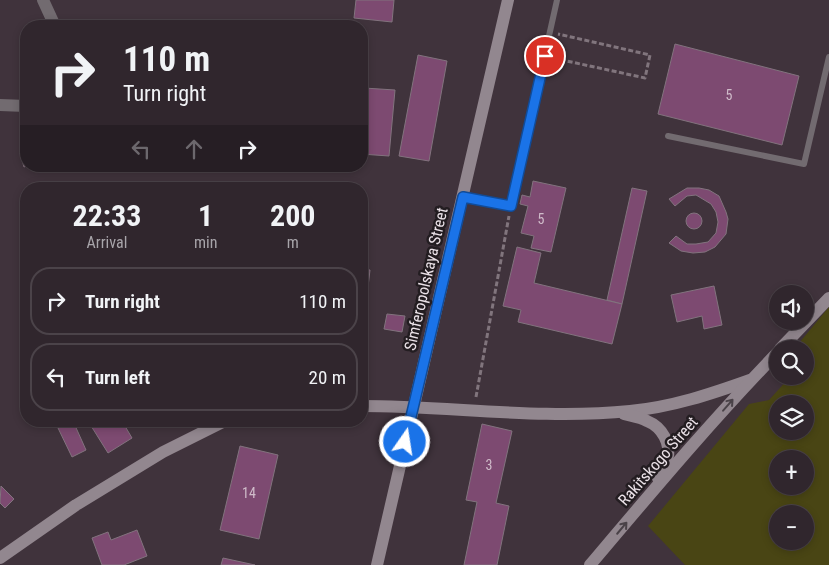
<!DOCTYPE html>
<html lang="en">
<head>
<meta charset="utf-8">
<style>
  :root { --surface:#30262d; --page:#3c3239; --text:#f1f3f6; --muted:#a8a5aa; --line:#4b4349 }
  body { margin:0; font-family:"Roboto Condensed",sans-serif; background:var(--page); color:var(--text); height:100vh; display:flex; flex-direction:column; font-size:19px; white-space:nowrap }
  * { box-sizing:border-box; margin:0 }
  p { font-size:16px; color:var(--muted) }
  .icon { flex:none; width:28px; height:28px; fill:none; stroke:currentColor; stroke-width:2; stroke-linecap:round; stroke-linejoin:round }
  .map { position:relative; flex:1; overflow:hidden }
  .drawer { position:absolute; left:20px; top:182px; width:348px; height:245px; display:flex; flex-direction:column; background:var(--surface); border-radius:20px; box-shadow:0 2px 8px #0003,0 0 0 1px var(--line) }
  .drawer>* { flex:none }
  .banner { position:absolute; left:20px; top:20px; width:348px; height:152px; border-radius:20px; box-shadow:0 2px 8px #0003,0 0 0 1px var(--line); background:#30262d; color:var(--text); overflow:hidden }
  .fabs { position:absolute; left:769px; top:285px; display:grid; gap:10px }
  .fabs a { display:grid; place-items:center; width:45px; height:45px; border-radius:50%; background:var(--surface); box-shadow:0 2px 8px #0003,0 0 0 1px var(--line); font-size:25px }
  .pin { position:absolute; display:grid; place-items:center; width:42px; height:42px; color:#fff; margin:-21px; border:2px solid #fff; border-radius:50%; box-shadow:0 1px 5px #0007 }
  .me { position:absolute; width:55px; margin:-28px; rotate:13deg; stroke-linejoin:round; filter:drop-shadow(0 0 4px #0008) }
  .turn { display:flex; align-items:center; gap:18px; height:105px; padding:0 20px; font-size:22px }
  .turn .icon { width:65px; height:65px; stroke-width:2.5 }
  .turn b { display:block; font-size:35px; line-height:42px }
  .lanes { display:flex; align-items:center; height:48px; padding:0 20px; background:#0003; justify-content:center; gap:25px; direction:ltr }
  .lanes .off { opacity:.35 }
  .eta { display:flex; justify-content:space-evenly; align-items:center; height:85px; text-align:center }
  .eta b { font-size:30px; font-weight:700; line-height:35px }
  ul { padding:0; list-style:none }
  li { display:flex; align-items:center; gap:15px; height:68px; margin:0 10px 8px; padding:0 10px; border:2px solid var(--line); border-radius:20px }
  li div { flex:1 }
  li b { display:block; font-size:19px }
  li em { font-style:normal }
  .map>svg:first-child { display:block }
  .green { fill:#494514; fill-rule:evenodd }
  .building { fill:#7d4a71; stroke:#82737e }
  .lines { fill:none; stroke-linecap:round; stroke-linejoin:round }
  .path { stroke:#81757d; stroke-width:3; stroke-dasharray:5 2.5; stroke-linecap:butt }
  .service { stroke:#726b70; stroke-width:6 }
  .minor { stroke:#726b70; stroke-width:12 }
  .secondary { stroke:#92878f; stroke-width:12 }
  .oneway { stroke:#4a4248 }
  .route-casing { stroke:#114b97; stroke-width:12 }
  .route { stroke:#1a73e8; stroke-width:9 }
  .labels { text-anchor:middle; dominant-baseline:central; stroke-width:5; stroke-linejoin:round; paint-order:stroke }
  .number-label { font-size:14px; fill:#d0bcca }
  .street-label { font-size:16px; fill:#ebe2e8; stroke:#231d21 }
</style>
</head>
<body>
<div class="map">
<svg width="829" height="565" viewBox="0 0 829 565">
  <rect width="100%" height="100%" fill="#40333c"/>
  <path class="green" d="M 829,307 L 829,565 L 685,565 L 648,526 L 749,404 L 769,400 L 789,378 L 789,376 L 805,376 L 805,349 L 794,349 ZM 778,404 L 805,404 L 805,431 L 778,431 ZM 778,459 L 805,459 L 805,486 L 778,486 ZM 778,514 L 805,514 L 805,541 L 778,541 Z"/>
  <g class="building">
    <polygon points="356,0 394,0 392,22 354,18"/>
    <polygon points="675,44 799,76 782,145 658,114"/>
    <polygon points="418,55 447,61 429,161 399,156"/>
    <polygon points="364,88 395,90 389,156 361,154 361,124"/>
    <polygon points="26,151 26,166 24,167 20,153"/>
    <polygon points="533,181 566,188 551,252 531,248 534,236 521,233 528,206 520,204 522,195 530,197"/>
    <polygon points="632,188 647,191 622,304 607,300"/>
    <polygon points="687,188 699,188 709,190 719,196 726,212 728,219 726,234 715,247 705,252 693,253 681,251 669,243 676,236 687,244 696,244 708,242 716,233 718,222 716,212 711,204 696,195 687,196 675,206 669,199"/>
    <circle cx="694" cy="221" r="8"/>
    <polygon points="517,247 541,253 534,283 622,304 612,344 518,322 521,310 503,306"/>
    <polygon points="361,269 370,270 368,287 361,287"/>
    <polygon points="714,286 722,325 704,329 702,316 677,322 671,295"/>
    <polygon points="387,314 405,316 402,332 384,329"/>
    <polygon points="73,421 86,450 72,457 58,428"/>
    <polygon points="88,421 122,421 132,438 108,453"/>
    <polygon points="482,424 512,431 496,503 509,506 497,565 464,565 477,502 466,500"/>
    <polygon points="240,446 278,455 259,539 220,530"/>
    <polygon points="1,486 14,499 5,508 0,503"/>
    <polygon points="137,530 147,556 124,565 102,565 92,538 108,532 111,540"/>
    <polygon points="223,558 255,565 221,565"/>
  </g>
  <g class="lines">
    <g class="path">
      <polyline points="553,58 645,78 650,55 558,34"/>
      <polyline points="476,397 509,216"/>
    </g>
    <g class="service">
      <polyline points="668,136 804,164 829,57"/>
      <polyline points="463,197 511,206 557,0"/>
    </g>
    <g class="minor">
      <polyline points="43,0 55,26"/>
      <polyline points="0,105 26,106"/>
    </g>
    <g class="secondary">
      <polyline points="780,349 829,298"/>
      <path d="M 361,406 C 451,406 541,420 630,411 C 672,407 711,394 750,380"/>
      <path d="M 624,414 C 631,416 640,417 647,421 C 662,427 672,444 667,460 C 665,466 661,472 658,478"/>
      <polyline points="0,558 76,505 163,452 225,421"/>
      <polyline points="377,565 508,0"/>
      <path d="M 590,565 C 651,493 712,420 778,352"/>
    </g>
  </g>
  <defs><path id="oneway-shaft" d="M-6 0H5M1.5-3L5.5 0L1.5 3" fill="none" stroke-width="1.6" stroke-linecap="round" stroke-linejoin="round" transform="scale(1.25)"/></defs>
  <g class="oneway">
    <use href="#oneway-shaft" transform="translate(728 405) rotate(-49)"/>
    <use href="#oneway-shaft" transform="translate(622 528) rotate(-50)"/>
  </g>
  <g class="lines">
    <g class="route-casing">
      <polyline id="route" points="405,442 463,197 511,206 545,56"/>
    </g>
    <use href="#route" class="route"/>
  </g>
  <g class="labels">
    <g class="number-label">
      <text x="729" y="95">5</text>
      <text x="541" y="219">5</text>
      <text x="489" y="465">3</text>
      <text x="249" y="493">14</text>
    </g>
    <g class="street-label">
      <text transform="translate(426 279) rotate(-77)">Simferopolskaya Street</text>
      <text transform="translate(658 461) rotate(-49)">Rakitskogo Street</text>
    </g>
  </g>
</svg>
<div class="fabs">
<a><svg class="icon" aria-label="sound" viewBox="0 0 24 24"><path d="M4 9h4l5-4v14l-5-4H4zM17 9q2 3 0 6"/></svg></a>
<a><svg class="icon" aria-label="search" viewBox="0 0 24 24"><circle cx="10" cy="10" r="6"/><path d="M15 15l6 6"/></svg></a>
<a><svg class="icon" aria-label="layers" viewBox="0 0 24 24"><path d="M12 4l9 5-9 5-9-5zM3 14l9 5 9-5"/></svg></a>
<a>+</a>
<a>−</a>
</div>
<div class="pin" style="left:545px;top:56px;background:#d93025"><svg class="icon" aria-label="arrive" viewBox="0 0 24 24"><path d="M6 21V4h12l-3 4 3 4H6"/></svg></div>
<svg class="me" style="left:405px;top:442px" viewBox="-20 -20 40 40"><circle r="17" fill="#1a73e8" stroke="#fff" stroke-width="3"/><path d="M0-11L8 9 0 5-8 9z" fill="#fff"/></svg>
<div class="banner">
<div class="turn"><svg class="icon" aria-label="right" viewBox="0 0 24 24"><path d="M7 20v-9h11M14 6l5 5-5 5"/></svg><div><b>110 m</b>Turn right</div></div>
<div class="lanes"><svg class="icon off" aria-label="left" viewBox="0 0 24 24"><path d="M17 20v-9H6M10 6l-5 5 5 5"/></svg><svg class="icon off" aria-label="ahead" viewBox="0 0 24 24"><path d="M12 20V5M6 11l6-6 6 6"/></svg><svg class="icon" aria-label="right" viewBox="0 0 24 24"><path d="M7 20v-9h11M14 6l5 5-5 5"/></svg></div>
</div>
<section class="drawer">
<div class="eta">
<div><b>22:33</b><p>Arrival</p></div>
<div><b>1</b><p>min</p></div>
<div><b>200</b><p>m</p></div>
</div>
<ul>
<li><svg class="icon" aria-label="right" viewBox="0 0 24 24"><path d="M7 20v-9h11M14 6l5 5-5 5"/></svg><div><b>Turn right</b></div><em>110 m</em></li>
<li><svg class="icon" aria-label="left" viewBox="0 0 24 24"><path d="M17 20v-9H6M10 6l-5 5 5 5"/></svg><div><b>Turn left</b></div><em>20 m</em></li>
</ul>
</section>
</div>
</body>
</html>
